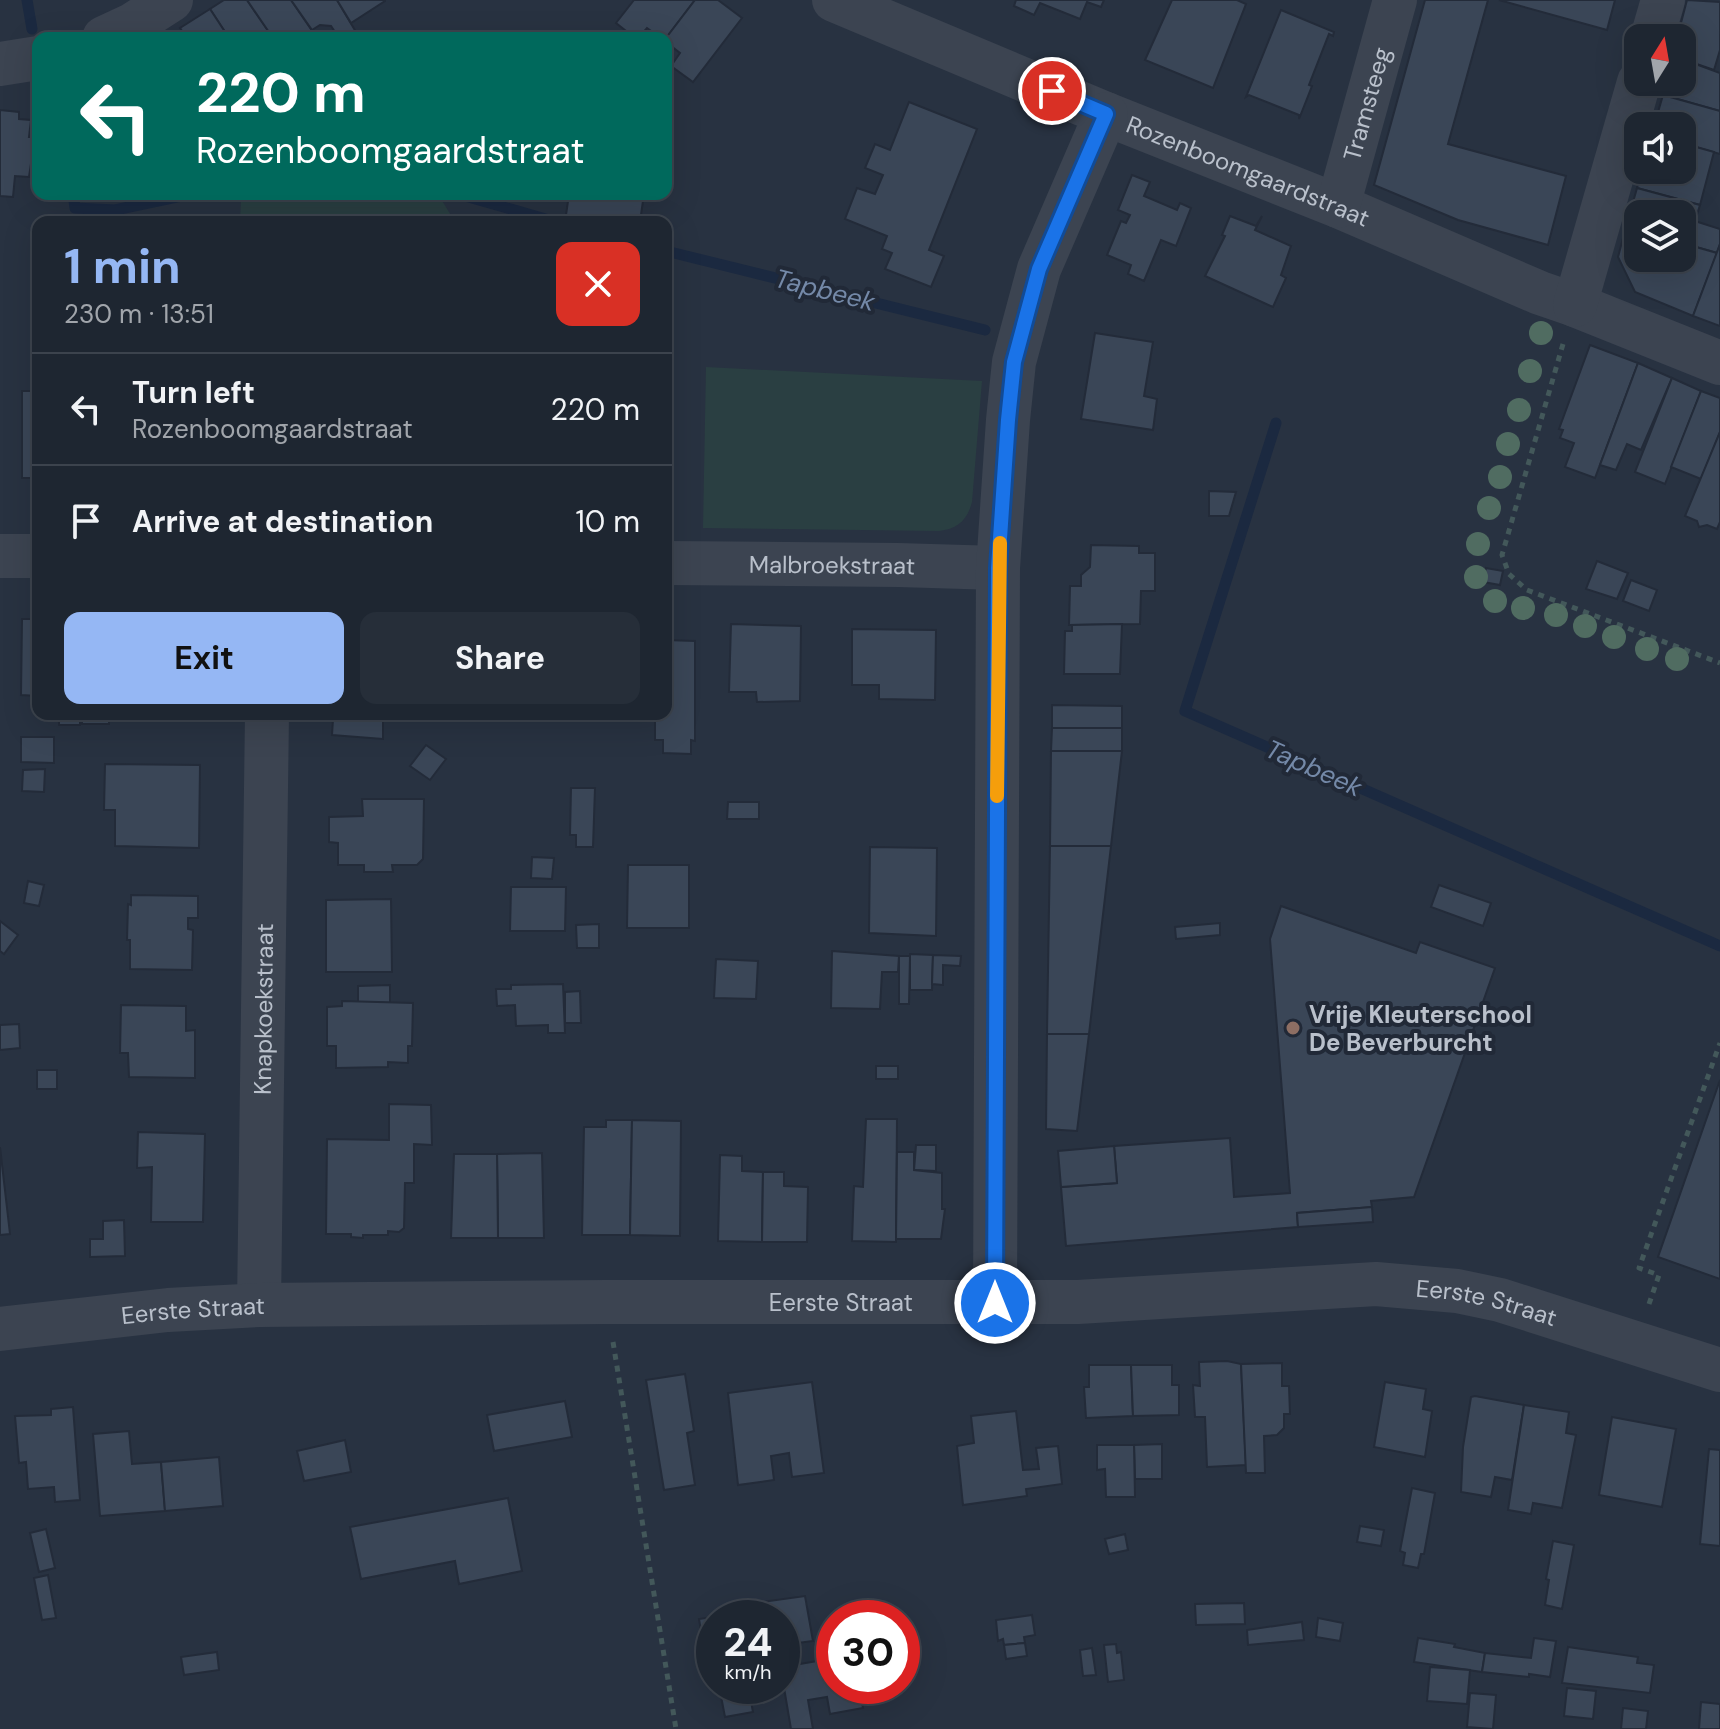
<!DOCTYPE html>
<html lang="en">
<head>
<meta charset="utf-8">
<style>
  :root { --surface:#1e2631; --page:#262e39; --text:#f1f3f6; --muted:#a1a5ab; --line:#3c434d; --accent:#95b7f4 }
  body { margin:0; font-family:"DM Sans",sans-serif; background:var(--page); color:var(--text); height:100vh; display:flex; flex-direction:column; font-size:30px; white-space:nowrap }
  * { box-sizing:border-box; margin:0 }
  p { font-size:26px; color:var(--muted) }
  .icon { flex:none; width:44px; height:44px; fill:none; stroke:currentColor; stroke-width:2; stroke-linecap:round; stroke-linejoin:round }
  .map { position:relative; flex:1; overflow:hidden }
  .details { position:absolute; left:32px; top:216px; width:640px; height:504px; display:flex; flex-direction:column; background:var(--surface); border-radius:16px; box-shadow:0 8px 32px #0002,0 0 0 2px var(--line) }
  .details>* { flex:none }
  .hud { position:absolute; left:32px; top:32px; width:640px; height:168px; border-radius:16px; box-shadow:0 8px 32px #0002,0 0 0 2px var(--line); background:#00695c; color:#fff; overflow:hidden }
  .needle { width:52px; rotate:11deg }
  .buttons { position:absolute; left:1624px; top:24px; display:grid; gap:16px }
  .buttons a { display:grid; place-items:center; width:72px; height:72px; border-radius:16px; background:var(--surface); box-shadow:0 8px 32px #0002,0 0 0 2px var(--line); font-size:40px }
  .speed { position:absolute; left:696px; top:1600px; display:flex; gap:16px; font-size:40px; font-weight:700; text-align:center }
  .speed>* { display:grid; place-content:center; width:104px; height:104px; border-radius:50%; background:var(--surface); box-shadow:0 8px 32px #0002,0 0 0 2px var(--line); line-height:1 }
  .speed small { font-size:20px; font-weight:400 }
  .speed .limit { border:12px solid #d22; background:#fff; color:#111 }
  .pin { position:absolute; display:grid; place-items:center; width:68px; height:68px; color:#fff; margin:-34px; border:4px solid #fff; border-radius:50%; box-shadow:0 2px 8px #0007 }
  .me { position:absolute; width:88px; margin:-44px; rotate:0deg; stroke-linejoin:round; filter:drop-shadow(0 0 6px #0008) }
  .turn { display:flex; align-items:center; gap:28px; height:168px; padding:0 32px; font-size:36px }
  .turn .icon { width:104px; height:104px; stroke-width:2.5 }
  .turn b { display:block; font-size:56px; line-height:68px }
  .round { display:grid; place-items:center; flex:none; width:84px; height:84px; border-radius:16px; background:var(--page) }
  .headline { display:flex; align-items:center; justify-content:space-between; height:136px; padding:0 32px }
  h1 { font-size:48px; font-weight:700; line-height:60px; color:var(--accent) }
  .cta { display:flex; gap:16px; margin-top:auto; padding:16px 32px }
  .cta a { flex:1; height:92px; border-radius:16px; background:var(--accent); color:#111; font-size:32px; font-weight:700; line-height:92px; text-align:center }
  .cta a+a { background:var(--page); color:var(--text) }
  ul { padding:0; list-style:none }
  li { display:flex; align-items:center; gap:24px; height:112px; padding:0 32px; border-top:2px solid var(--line) }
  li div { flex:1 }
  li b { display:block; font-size:30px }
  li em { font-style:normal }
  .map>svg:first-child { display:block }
  .green { fill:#2a3f42 }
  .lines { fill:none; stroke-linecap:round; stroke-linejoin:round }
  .stream { stroke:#1b2940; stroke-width:11 }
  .building { fill:#3a4657; stroke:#232b39; stroke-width:2 }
  .path { stroke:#43585a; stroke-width:5; stroke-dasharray:6 6; stroke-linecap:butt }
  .minor { stroke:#3c4451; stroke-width:44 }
  .tree { fill:#506c61 }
  .route-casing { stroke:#114b97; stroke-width:20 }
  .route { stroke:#1a73e8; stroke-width:14 }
  .slow { stroke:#f59e0b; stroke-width:14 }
  .education-dot { fill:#8d6e63; stroke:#212937; stroke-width:3 }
  .labels { text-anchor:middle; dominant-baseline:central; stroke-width:8; stroke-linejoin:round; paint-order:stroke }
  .street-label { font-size:24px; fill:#b9c0cb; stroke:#212937 }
  .poi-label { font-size:24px; font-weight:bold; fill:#b9c0cb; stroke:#212937; text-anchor:start }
  .water-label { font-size:26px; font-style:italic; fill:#7489a8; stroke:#212937 }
</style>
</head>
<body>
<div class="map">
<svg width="1720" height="1729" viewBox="0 0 1720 1729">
  <rect width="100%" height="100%" fill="#283241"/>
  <g class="green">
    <polygon points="346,194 438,194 455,222 240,222 241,199"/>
    <path d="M 706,367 L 982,381 L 972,502 C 967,521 957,529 939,531 L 703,528 Z"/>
  </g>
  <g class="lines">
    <g class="stream">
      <polyline points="27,0 32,29"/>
      <polyline points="73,194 75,208 115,210 191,194"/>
      <polyline points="458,194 556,222"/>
      <polyline points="666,251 985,330"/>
      <polyline points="1276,423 1185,711 1720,946"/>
    </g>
  </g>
  <g class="building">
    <polygon points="224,0 247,0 273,38 229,38 210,9"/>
    <polygon points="247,0 291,0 317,38 273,38"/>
    <polygon points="291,0 337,0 356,32 347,38 339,38 331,26 320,25 312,30"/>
    <polygon points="337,0 385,0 385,1 351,23"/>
    <polygon points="634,0 695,0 666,38 661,38 647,28 638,38 635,38 616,23"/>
    <polygon points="695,0 718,0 742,18 693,82 671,66 680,53 666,42 666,38"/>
    <polygon points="1016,0 1104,0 1101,7 1087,2 1080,19 1040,3 1034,15 1014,6"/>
    <polygon points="1172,0 1237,0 1246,4 1213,88 1145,60"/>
    <polygon points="1425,0 1488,0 1448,144 1566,176 1548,245 1458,220 1374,185"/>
    <polygon points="1499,0 1615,0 1607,30"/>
    <polygon points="1687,0 1720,2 1720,50 1714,70 1682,59 1682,38 1677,38"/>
    <polygon points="210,9 229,38 187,38 180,28"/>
    <polygon points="1281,10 1334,32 1333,36 1329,34 1309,85 1312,86 1299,119 1299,115 1249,95 1246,97"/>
    <polygon points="1682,59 1720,73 1720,111 1663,95 1666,82 1682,82"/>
    <polygon points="1663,95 1720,111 1720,154 1682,143 1682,126 1654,126"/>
    <polygon points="909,102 977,129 929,250 944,256 931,287 885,269 892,253 882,249 887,236 845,219 857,188 875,194 883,175 865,168 875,144 890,150"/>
    <polygon points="0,110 19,112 19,119 31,120 29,137 35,137 29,177 15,176 13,197 0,196"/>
    <polygon points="1682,143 1714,152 1700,205 1637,188 1642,170 1682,170"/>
    <polygon points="1132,175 1150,182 1144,196 1177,210 1180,203 1191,208 1176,246 1161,240 1144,281 1128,274 1131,265 1107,255 1121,221 1126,223 1130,215 1118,210"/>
    <polygon points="1637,188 1700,205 1695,221 1720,229 1720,244 1717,253 1682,243 1682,214 1638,214 1638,231 1626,227"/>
    <rect x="107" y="194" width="34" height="6"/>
    <polygon points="569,194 644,194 640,222 565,222"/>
    <polygon points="1230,216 1256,226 1262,216 1255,230 1291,246 1281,275 1286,278 1273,307 1205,276 1225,236 1222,235"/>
    <polygon points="1626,227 1638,231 1638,258 1682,258 1682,243 1717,253 1693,316 1635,292 1618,257"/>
    <polygon points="1720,244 1720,326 1693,316"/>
    <polygon points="1095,333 1153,342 1144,396 1157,399 1153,430 1081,419"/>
    <polygon points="1590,345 1638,363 1595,478 1565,467 1574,443 1560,438 1563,430 1559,429"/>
    <polygon points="1638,363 1672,378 1641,450 1627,444 1616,470 1600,465"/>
    <polygon points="1672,378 1701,391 1665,484 1635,472"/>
    <rect x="22" y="391" width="16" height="87"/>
    <polygon points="1701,391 1720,398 1720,432 1701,479 1671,467"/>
    <polygon points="1720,432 1720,522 1717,529 1707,525 1699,527 1697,521 1685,516"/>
    <polygon points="1209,491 1236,492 1229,516 1209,516"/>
    <polygon points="1091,545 1139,546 1139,553 1155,553 1155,591 1141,591 1140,624 1069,625 1070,586 1081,586 1081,575 1090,567"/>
    <polygon points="1597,561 1628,573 1617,599 1586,589"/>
    <polygon points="1486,568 1503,571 1500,585 1483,582"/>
    <polygon points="1631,580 1657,590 1649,611 1623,601"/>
    <polygon points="22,619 38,619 38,696 21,695"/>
    <polygon points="731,624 801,626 800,701 757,702 756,692 729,692"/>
    <polygon points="1122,624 1120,674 1064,674 1065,631 1072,631 1072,625"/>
    <polygon points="852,629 936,630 935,700 879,699 879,685 852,685"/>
    <polygon points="666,640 695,641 695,741 691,740 691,754 663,753 663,740 655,740 655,714 666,714"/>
    <polygon points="1052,705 1122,706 1122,728 1052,728"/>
    <rect x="59" y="714" width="21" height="11"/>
    <rect x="82" y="714" width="27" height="10"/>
    <polygon points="332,714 391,714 391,720 333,719"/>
    <polygon points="523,714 593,714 593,721 523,720"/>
    <polygon points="333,719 383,720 383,739 332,735"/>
    <polygon points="1052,728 1122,728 1122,751 1051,751"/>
    <polygon points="21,737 54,737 54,763 21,762"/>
    <polygon points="426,745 446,759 430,780 410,766"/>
    <polygon points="1051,751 1122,751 1111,846 1050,846"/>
    <polygon points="105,764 200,765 199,848 115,846 115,810 104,810"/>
    <polygon points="45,769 44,792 22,791 23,770"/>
    <polygon points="571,788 595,788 593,847 576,847 576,835 570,835"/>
    <polygon points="362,799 424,799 423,859 417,865 392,865 393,872 364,872 364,865 338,865 338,843 329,842 329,817 363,816"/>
    <polygon points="728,802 759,802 759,819 727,819"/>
    <polygon points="1050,846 1111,846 1089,1034 1047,1034"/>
    <polygon points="870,847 937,848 936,936 869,933"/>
    <polygon points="532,857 554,858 552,879 531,878"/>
    <polygon points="628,865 689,865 689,928 627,928"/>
    <polygon points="28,881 44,885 39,906 24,903"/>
    <polygon points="1439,885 1491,903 1483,926 1431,907"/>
    <polygon points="511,887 566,887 565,931 510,931"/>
    <polygon points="131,895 198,896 198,918 188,918 188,929 193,930 192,970 130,969 130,940 127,940 128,904 131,905"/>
    <polygon points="391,899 392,972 326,972 326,900"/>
    <polygon points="1281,906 1416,953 1420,942 1495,968 1414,1197 1371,1201 1372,1207 1297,1213 1298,1227 1066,1246 1061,1187 1117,1183 1114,1146 1230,1138 1234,1197 1290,1193 1270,939"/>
    <polygon points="0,921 18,935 4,954 0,951"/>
    <polygon points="1220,923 1220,935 1176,939 1175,927"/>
    <polygon points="599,924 599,948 577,948 576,925"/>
    <polygon points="832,951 899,956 898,972 882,972 880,1009 831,1008"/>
    <polygon points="910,954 933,955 932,990 910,990"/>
    <polygon points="933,955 961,956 960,966 943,965 943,985 932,984"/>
    <polygon points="899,956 910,956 909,1004 899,1004"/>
    <polygon points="716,959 758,961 756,999 714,998"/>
    <polygon points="563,984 565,1033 548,1033 548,1025 516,1026 515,1005 497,1006 496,989 511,989 511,985"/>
    <polygon points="390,985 390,1003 358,1002 358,986"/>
    <polygon points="580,991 581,1023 565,1023 565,992"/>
    <polygon points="342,1001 413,1003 412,1046 408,1046 408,1063 388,1062 388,1067 336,1068 336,1046 327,1046 327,1007 342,1006"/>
    <polygon points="121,1005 186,1006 186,1031 195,1030 195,1078 129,1077 128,1053 120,1053"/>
    <polygon points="19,1024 20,1048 0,1050 0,1025"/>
    <polygon points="1047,1034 1089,1034 1077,1131 1046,1129"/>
    <rect x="876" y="1066" width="22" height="13"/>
    <rect x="37" y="1070" width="20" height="19"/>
    <polygon points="1720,1080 1720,1279 1658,1257"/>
    <polygon points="389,1104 431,1105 432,1145 414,1144 414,1183 405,1183 404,1228 399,1232 388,1231 388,1235 363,1235 363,1238 351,1237 351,1234 326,1234 327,1139 389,1140"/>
    <polygon points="866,1119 897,1119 896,1242 852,1241 854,1186 863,1187"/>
    <polygon points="606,1120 632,1120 630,1235 582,1235 584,1127 606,1127"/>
    <polygon points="632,1120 681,1121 680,1236 630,1235"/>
    <polygon points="138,1132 205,1134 203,1222 151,1222 152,1167 137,1168"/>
    <polygon points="916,1145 936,1145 936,1171 914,1170"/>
    <polygon points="1114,1146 1117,1183 1061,1187 1058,1151"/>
    <polygon points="0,1147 10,1234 0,1235"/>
    <polygon points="897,1152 914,1152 914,1170 942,1173 942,1209 945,1209 941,1239 896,1239"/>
    <polygon points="542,1153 544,1238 498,1238 497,1154"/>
    <polygon points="454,1154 497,1154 498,1238 451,1238"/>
    <polygon points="720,1155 742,1156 742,1171 763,1172 762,1242 718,1241"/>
    <polygon points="763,1172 784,1172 784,1186 808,1187 807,1242 762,1242"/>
    <polygon points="1372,1207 1373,1222 1298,1227 1297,1213"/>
    <polygon points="124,1220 125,1256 90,1257 90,1239 103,1239 103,1221"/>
    <polygon points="1227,1361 1241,1364 1246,1465 1207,1467 1205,1417 1195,1417 1193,1385 1200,1386 1199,1362"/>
    <polygon points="1282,1363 1282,1386 1289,1386 1290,1414 1284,1414 1284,1428 1277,1435 1264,1436 1265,1473 1246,1473 1241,1364"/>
    <polygon points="1089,1365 1131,1365 1133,1416 1086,1418 1084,1387 1089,1387"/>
    <polygon points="1131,1365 1172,1365 1172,1385 1179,1385 1179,1415 1133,1416"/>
    <polygon points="685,1374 694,1431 687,1433 695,1485 664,1490 646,1380"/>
    <polygon points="812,1382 824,1473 792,1477 789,1453 771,1456 774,1480 738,1485 728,1393"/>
    <polygon points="1385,1382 1426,1389 1423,1409 1432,1411 1425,1457 1374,1447"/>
    <polygon points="1475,1396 1524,1405 1512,1480 1495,1477 1491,1497 1461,1492 1463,1447 1471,1397"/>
    <polygon points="565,1401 572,1437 494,1451 487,1415"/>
    <polygon points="1524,1405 1569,1412 1566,1433 1576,1435 1562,1508 1533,1503 1531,1514 1508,1510"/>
    <polygon points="73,1407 80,1500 55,1502 54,1487 28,1489 26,1462 19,1463 15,1416 51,1415 51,1409"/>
    <polygon points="1016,1411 1023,1470 1039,1469 1036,1448 1058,1446 1062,1484 1026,1489 1027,1496 963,1505 957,1446 974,1443 971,1416"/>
    <polygon points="1612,1417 1676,1429 1662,1507 1599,1495"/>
    <polygon points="129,1431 132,1464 161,1462 165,1511 100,1516 93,1434"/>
    <polygon points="345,1440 351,1472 304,1481 297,1451"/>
    <polygon points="1162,1444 1162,1479 1135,1479 1134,1445"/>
    <polygon points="1097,1445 1134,1445 1135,1497 1106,1497 1105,1469 1097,1470"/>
    <polygon points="1709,1449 1720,1450 1720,1546 1700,1544"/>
    <polygon points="219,1457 223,1506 165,1511 161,1462"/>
    <polygon points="1412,1488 1435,1493 1424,1554 1421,1554 1418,1568 1403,1565 1405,1553 1400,1551"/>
    <polygon points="508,1498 522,1571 459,1584 455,1561 361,1579 350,1527"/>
    <polygon points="1360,1526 1384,1530 1381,1546 1357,1542"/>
    <polygon points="46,1529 55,1568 39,1572 30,1533"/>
    <polygon points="1125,1534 1128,1550 1109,1554 1105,1539"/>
    <polygon points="1553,1541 1574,1545 1562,1609 1545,1605 1549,1580 1546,1579"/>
    <polygon points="48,1575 56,1618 42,1620 34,1578"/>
    <polygon points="805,1596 813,1641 782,1645 782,1618 749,1618 747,1604"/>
    <polygon points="1244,1603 1245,1624 1196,1625 1195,1604"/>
    <polygon points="726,1615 727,1618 714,1618 714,1654 705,1656 699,1619"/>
    <polygon points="1032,1615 1035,1635 1024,1637 1025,1643 1004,1645 1003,1639 998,1641 996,1620"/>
    <polygon points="1318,1618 1343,1623 1340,1641 1316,1637"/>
    <polygon points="1302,1622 1304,1640 1248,1645 1247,1630"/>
    <polygon points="1418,1638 1455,1644 1454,1647 1485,1653 1482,1672 1414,1662"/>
    <polygon points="1534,1638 1556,1641 1550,1677 1529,1674 1529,1677 1482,1672 1485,1653 1531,1658"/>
    <polygon points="1025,1643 1027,1656 1006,1659 1004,1645"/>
    <polygon points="1116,1644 1117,1653 1121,1652 1124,1680 1108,1682 1104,1645"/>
    <polygon points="1568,1647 1638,1657 1637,1663 1654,1665 1650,1693 1562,1683"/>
    <polygon points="1092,1648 1096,1675 1083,1676 1080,1650"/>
    <polygon points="217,1652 219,1670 184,1675 181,1657"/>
    <polygon points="834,1658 834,1686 859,1686 863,1708 830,1714 827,1697 808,1700 813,1729 791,1729 783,1682 786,1682 783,1667"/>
    <polygon points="1430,1667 1470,1670 1467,1704 1427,1701"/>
    <polygon points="719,1686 748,1686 753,1712 725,1717"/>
    <polygon points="1567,1688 1596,1691 1593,1719 1564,1716"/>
    <polygon points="1470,1693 1496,1695 1493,1729 1467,1727"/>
    <polygon points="1701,1702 1720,1704 1720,1729 1699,1729"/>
    <polygon points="1623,1708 1648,1711 1646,1729 1621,1729"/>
  </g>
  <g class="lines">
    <g class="path">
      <polyline points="1563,344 1502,555 1509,574 1527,590 1720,663"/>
      <polyline points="1649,1304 1659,1275 1639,1268 1720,1043"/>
      <polyline points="613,1342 676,1729"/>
    </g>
    <g class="minor">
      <path id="s1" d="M 834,0 L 1106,114 L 1338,206 L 1540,293 L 1575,305 L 1720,363"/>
      <polyline points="104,38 132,25 171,0"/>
      <polyline points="1652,38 1663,0"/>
      <polyline points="0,64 38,58"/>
      <path id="s2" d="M 1338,206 L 1395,0"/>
      <polyline points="1575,305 1639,82"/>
      <polyline points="0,556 38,556"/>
      <path id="s3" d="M 666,563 L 898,565 L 998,568"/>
      <polyline points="995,1303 998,568 1008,420 1014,362 1039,269 1106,114"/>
      <path id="s4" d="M 259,1305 L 267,714"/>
      <path id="s5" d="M 0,1329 L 168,1310 L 259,1305 L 607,1302 L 1078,1302 L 1376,1284 L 1457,1291 L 1500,1300 L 1720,1370"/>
    </g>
  </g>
  <g class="tree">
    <circle cx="1541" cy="333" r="12"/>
    <circle cx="1530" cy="371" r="12"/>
    <circle cx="1519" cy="410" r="12"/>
    <circle cx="1508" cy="444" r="12"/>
    <circle cx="1500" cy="477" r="12"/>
    <circle cx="1489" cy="508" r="12"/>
    <circle cx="1478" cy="544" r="12"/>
    <circle cx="1476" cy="577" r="12"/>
    <circle cx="1495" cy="601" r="12"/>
    <circle cx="1523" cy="608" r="12"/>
    <circle cx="1556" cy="615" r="12"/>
    <circle cx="1585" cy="626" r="12"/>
    <circle cx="1614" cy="637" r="12"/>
    <circle cx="1647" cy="649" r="12"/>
    <circle cx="1677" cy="659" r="12"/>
  </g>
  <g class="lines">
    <g class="route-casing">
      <polyline id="route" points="995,1303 998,568 1008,420 1014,362 1039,269 1106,114 1052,91"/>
    </g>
    <use href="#route" class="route"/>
    <polyline class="slow" points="997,796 1000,543"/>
  </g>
  <circle class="education-dot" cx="1293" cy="1028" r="8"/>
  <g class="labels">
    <g class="street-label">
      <text stroke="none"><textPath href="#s2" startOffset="106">Tramsteeg</textPath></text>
      <text stroke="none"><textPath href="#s1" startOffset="448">Rozenboomgaardstraat</textPath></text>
      <text stroke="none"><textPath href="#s3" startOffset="166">Malbroekstraat</textPath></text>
      <text stroke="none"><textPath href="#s4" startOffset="296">Knapkoekstraat</textPath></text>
      <text stroke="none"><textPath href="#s5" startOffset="842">Eerste Straat</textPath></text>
      <text stroke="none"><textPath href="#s5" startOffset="1490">Eerste Straat</textPath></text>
      <text stroke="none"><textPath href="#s5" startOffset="194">Eerste Straat</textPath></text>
    </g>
    <g class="poi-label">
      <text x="1309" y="1014">Vrije Kleuterschool<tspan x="1309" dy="28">De Beverburcht</tspan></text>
    </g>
    <g class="water-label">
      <text transform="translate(825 290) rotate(14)">Tapbeek</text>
      <text transform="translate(1314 768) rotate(24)">Tapbeek</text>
    </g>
  </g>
</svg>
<div class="buttons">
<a><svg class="needle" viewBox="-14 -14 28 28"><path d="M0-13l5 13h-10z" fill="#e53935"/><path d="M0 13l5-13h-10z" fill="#a1a5ab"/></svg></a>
<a><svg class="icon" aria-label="sound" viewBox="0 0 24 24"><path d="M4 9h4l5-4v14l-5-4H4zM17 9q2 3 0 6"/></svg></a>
<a><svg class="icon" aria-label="layers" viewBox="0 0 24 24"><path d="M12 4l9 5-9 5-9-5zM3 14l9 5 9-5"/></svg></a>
</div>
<div class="speed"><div>24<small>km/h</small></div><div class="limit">30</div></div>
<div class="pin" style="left:1052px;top:91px;background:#d93025"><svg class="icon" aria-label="arrive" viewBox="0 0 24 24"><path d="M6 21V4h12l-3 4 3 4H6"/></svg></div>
<svg class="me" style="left:995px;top:1303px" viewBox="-20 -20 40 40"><circle r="17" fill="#1a73e8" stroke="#fff" stroke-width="3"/><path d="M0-11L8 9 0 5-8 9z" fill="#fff"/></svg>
<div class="hud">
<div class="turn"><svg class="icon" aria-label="left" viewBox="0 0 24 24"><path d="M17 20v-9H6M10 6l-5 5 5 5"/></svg><div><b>220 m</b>Rozenboomgaardstraat</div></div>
</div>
<section class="details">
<div class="headline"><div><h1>1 min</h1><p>230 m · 13:51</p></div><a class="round" style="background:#d93025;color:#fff"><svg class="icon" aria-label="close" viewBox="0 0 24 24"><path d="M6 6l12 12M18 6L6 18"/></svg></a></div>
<ul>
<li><svg class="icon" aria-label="left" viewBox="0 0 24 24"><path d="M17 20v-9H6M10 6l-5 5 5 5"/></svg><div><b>Turn left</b><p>Rozenboomgaardstraat</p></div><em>220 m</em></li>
<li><svg class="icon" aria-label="arrive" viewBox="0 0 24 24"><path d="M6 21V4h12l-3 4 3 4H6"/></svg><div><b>Arrive at destination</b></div><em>10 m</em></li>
</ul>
<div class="cta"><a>Exit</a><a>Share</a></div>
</section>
</div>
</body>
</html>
